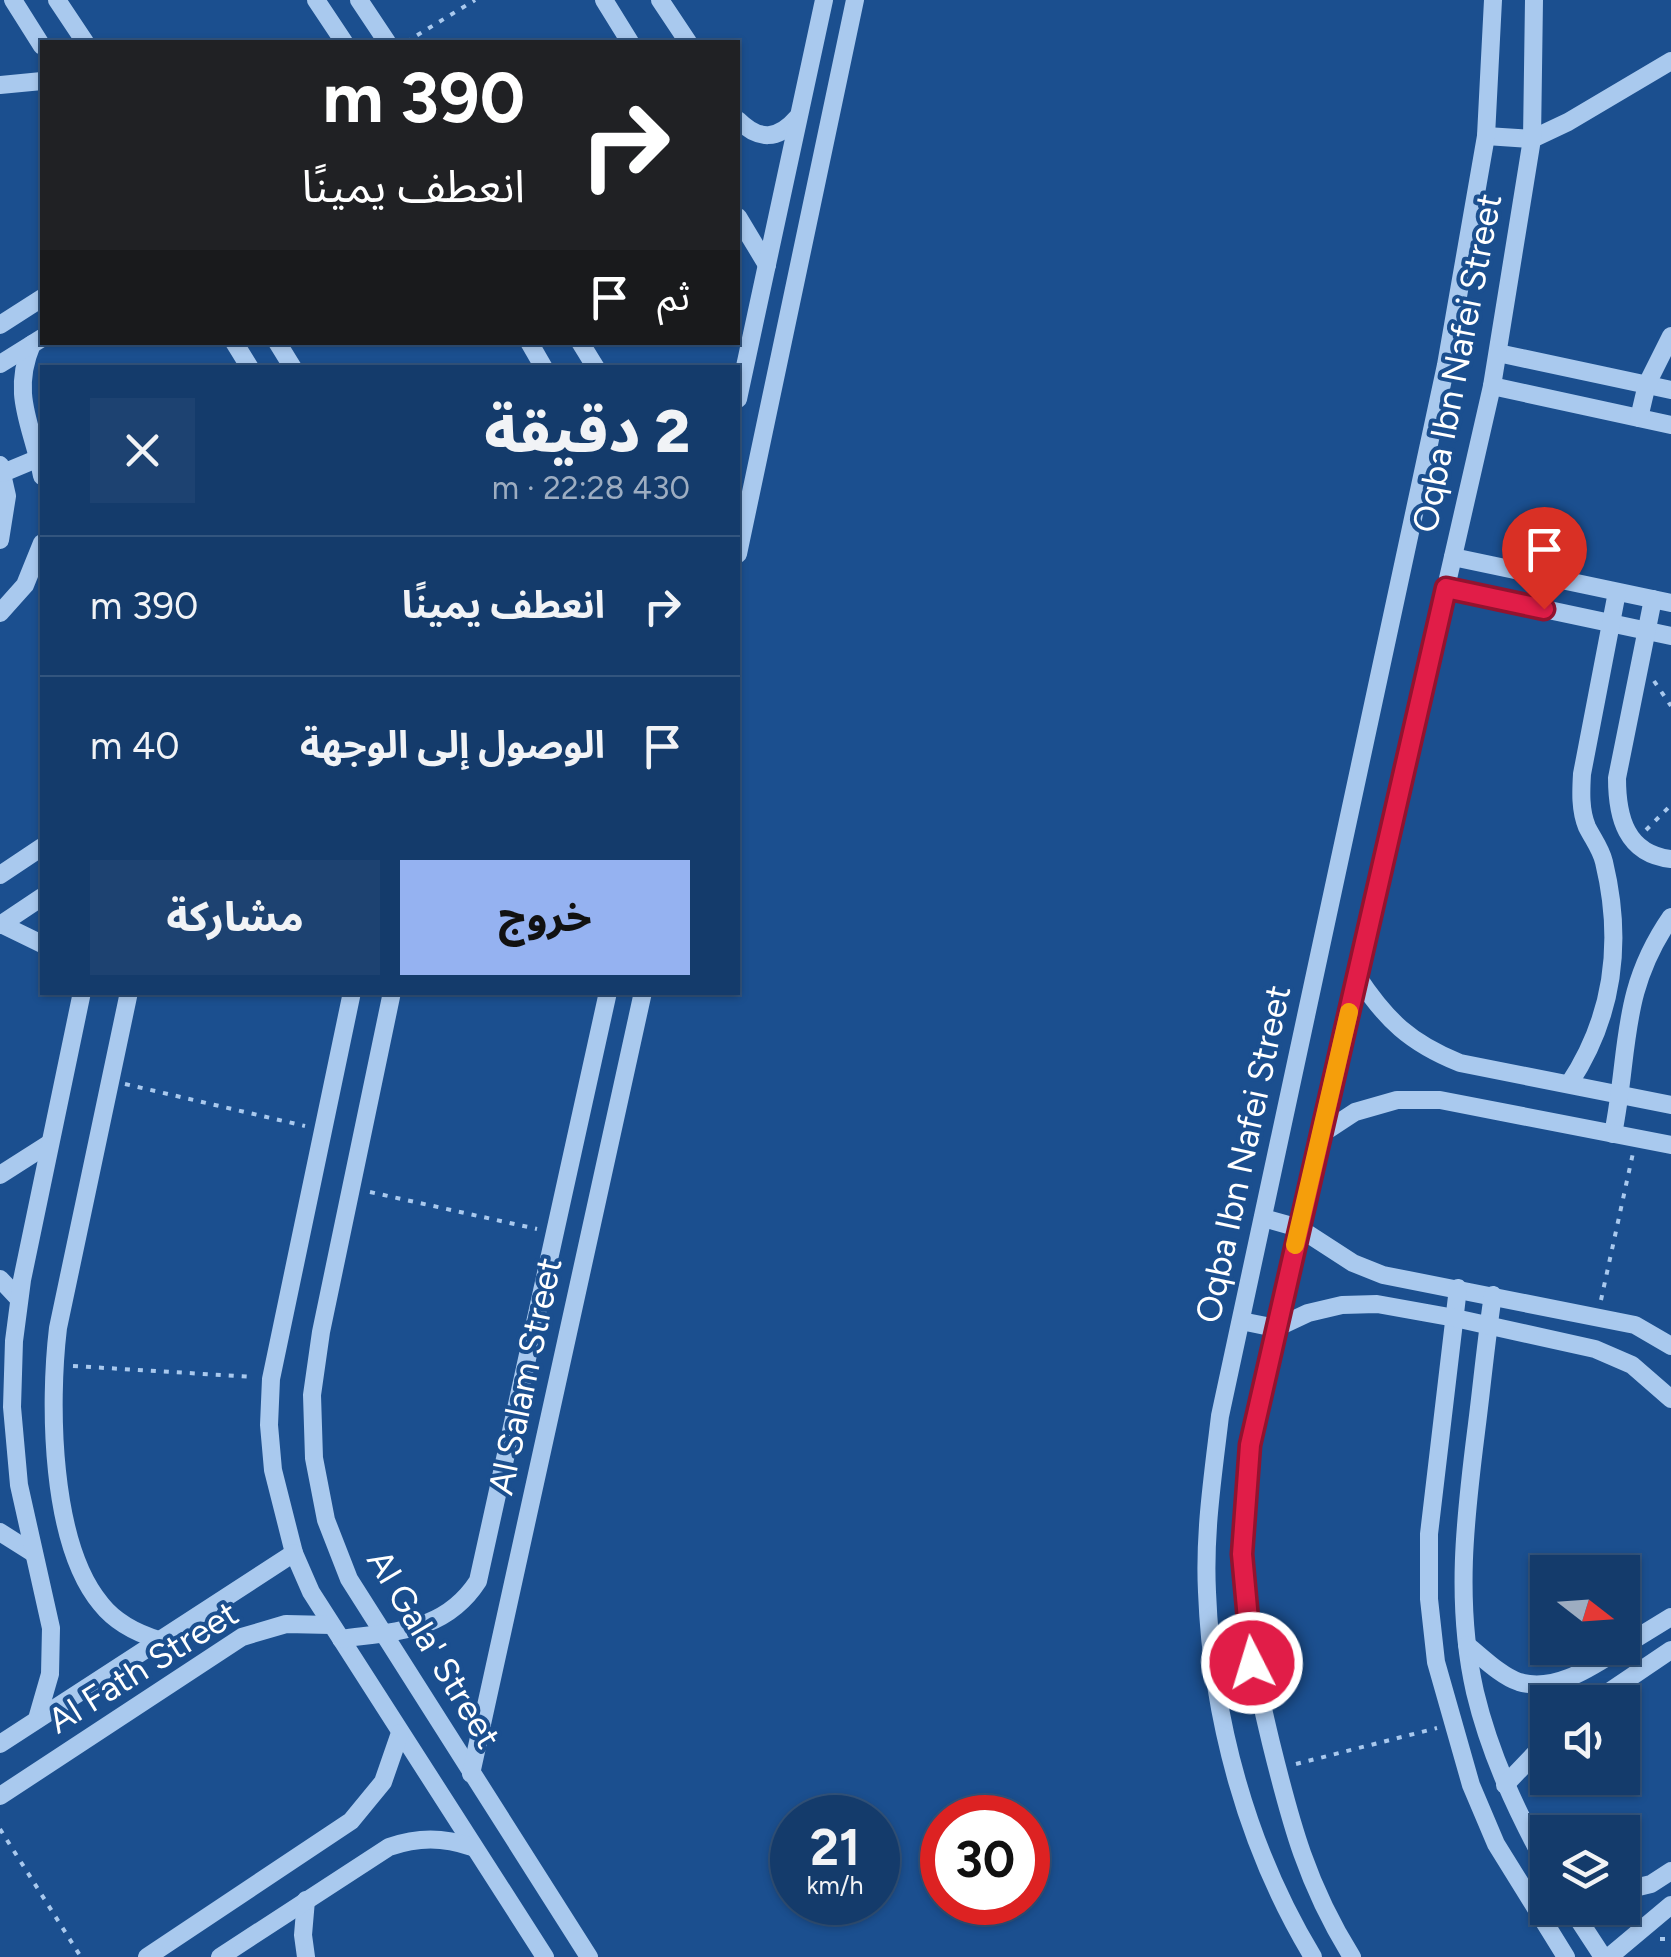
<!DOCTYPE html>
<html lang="ar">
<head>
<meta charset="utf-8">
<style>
  :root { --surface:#143b6b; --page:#1d4271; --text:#f1f3f6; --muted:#9dadc1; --line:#33557e; --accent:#95b2f1 }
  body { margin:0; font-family:Figtree,"Noto Sans Arabic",sans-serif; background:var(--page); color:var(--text); direction:rtl; height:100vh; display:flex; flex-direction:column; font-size:38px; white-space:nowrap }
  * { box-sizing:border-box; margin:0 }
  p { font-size:32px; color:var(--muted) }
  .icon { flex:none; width:55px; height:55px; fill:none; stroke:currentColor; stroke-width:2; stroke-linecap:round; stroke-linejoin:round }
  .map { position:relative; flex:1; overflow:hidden; direction:ltr }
  .drawer { position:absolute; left:40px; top:365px; width:700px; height:630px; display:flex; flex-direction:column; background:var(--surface); border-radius:0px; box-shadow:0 2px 8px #0004,0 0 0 2px var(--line); direction:rtl }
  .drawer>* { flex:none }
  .guide { position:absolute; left:40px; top:40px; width:700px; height:305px; border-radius:0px; box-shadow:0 2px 8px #0004,0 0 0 2px var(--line); direction:rtl; background:#202124; color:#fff; overflow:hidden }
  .needle { width:65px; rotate:107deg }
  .fabs { position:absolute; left:1530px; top:1555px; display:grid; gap:20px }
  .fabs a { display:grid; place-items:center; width:110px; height:110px; border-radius:0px; background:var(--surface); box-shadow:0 2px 8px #0004,0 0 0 2px var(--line); font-size:50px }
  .speed { position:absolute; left:770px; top:1795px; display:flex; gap:20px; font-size:50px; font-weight:700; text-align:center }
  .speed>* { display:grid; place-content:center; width:130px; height:130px; border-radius:50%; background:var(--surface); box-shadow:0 2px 8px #0004,0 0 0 2px var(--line); line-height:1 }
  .speed small { font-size:25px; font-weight:400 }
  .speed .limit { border:15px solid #d22; background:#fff; color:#111 }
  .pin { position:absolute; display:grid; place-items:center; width:85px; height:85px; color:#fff; margin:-102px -42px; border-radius:50% 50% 50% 0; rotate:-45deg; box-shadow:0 0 10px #0007 }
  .pin .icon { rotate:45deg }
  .me { position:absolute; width:110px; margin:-55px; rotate:355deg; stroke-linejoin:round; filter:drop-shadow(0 0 8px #0008) }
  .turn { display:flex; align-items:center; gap:35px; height:210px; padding:0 50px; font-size:45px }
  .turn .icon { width:130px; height:130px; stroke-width:2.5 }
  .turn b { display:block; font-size:70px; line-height:85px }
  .then { display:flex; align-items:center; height:95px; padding:0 50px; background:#0003; gap:20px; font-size:38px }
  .round { display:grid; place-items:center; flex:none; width:105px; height:105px; border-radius:0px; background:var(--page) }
  .summary { display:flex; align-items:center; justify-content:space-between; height:170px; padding:0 50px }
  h1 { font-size:60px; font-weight:800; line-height:75px }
  .button { display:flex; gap:20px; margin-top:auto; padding:20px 50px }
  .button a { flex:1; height:115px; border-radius:0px; background:var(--accent); color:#111; font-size:40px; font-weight:800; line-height:115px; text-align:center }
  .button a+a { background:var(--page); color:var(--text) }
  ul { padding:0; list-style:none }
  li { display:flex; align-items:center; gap:30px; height:140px; padding:0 50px; border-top:2px solid var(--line) }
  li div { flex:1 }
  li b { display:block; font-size:38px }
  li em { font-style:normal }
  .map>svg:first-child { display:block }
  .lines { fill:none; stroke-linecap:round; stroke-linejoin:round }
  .path { stroke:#a9c9ee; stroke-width:4; stroke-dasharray:5 8; stroke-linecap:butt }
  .minor { stroke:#a9c9ee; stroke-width:18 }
  .route-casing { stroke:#92132f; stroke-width:25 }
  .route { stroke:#e11d48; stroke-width:18 }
  .slow { stroke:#f59e0b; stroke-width:18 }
  .labels { text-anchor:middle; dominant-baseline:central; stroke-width:8; stroke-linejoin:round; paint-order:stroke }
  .street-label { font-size:35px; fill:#fff; stroke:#1b4f8f }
</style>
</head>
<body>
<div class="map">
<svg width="1671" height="1957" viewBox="0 0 1671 1957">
  <rect width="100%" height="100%" fill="#1b4f8f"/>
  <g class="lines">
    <g class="path">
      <polyline points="406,42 475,0"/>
      <polyline points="1654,681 1671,706"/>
      <polyline points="1646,830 1671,805"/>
      <polyline points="125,1084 305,1126"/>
      <polyline points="370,1192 537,1229"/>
      <polyline points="1601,1300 1633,1153"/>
      <polyline points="73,1366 254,1377"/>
      <polyline points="1296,1764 1437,1728"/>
      <polyline points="0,1829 81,1957"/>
      <polyline points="1660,1939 1671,1939"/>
    </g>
    <g class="minor">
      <polyline points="13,0 42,46"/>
      <polyline points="57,0 85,42"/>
      <polyline points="316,0 344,42"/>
      <polyline points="359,0 387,42"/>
      <polyline points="604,0 630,42"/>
      <polyline points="660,0 688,42"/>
      <polyline points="0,85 42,81"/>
      <path d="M 738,120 C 759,141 778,140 797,118"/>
      <polyline points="1486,136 1532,139 1568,122 1671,61"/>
      <polyline points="738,217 767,265"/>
      <polyline points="0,325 42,298"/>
      <polyline points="234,342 250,368"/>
      <polyline points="277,342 293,368"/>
      <polyline points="529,342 544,368"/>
      <polyline points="580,342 596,368"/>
      <path d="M 32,344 C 10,396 33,426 42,476"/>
      <polyline points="1498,353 1671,390"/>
      <polyline points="0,364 42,338"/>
      <polyline points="1492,386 1671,425"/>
      <polyline points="738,399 824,0"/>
      <polyline points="1639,418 1647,384 1671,336"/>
      <polyline points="0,465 7,496 0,540"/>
      <polyline points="3,473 39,458"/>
      <polyline points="738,554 855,0"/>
      <polyline points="1453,557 1671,603"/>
      <polyline points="1445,588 1671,636"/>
      <path d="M 1653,599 L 1617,778 C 1617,817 1626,854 1671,859"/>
      <polyline points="0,613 25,585 42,543"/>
      <polyline points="0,875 42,847"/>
      <polyline points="1,924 42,944"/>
      <polyline points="0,925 42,897"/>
      <path d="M 1357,976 C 1386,1020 1410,1043 1460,1063 L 1671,1105"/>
      <path d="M 129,992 L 58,1328 C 49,1403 50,1543 101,1604 C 116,1623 136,1633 159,1640"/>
      <polyline points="352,992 271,1379 269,1425 273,1470 294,1553 311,1592 545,1957"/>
      <polyline points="392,992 321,1332 312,1395 314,1458 326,1520 349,1579 589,1957"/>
      <path d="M 1569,1084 C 1614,1016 1623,941 1604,862 C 1601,849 1593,839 1587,827 C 1580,810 1581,791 1582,774 L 1617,592"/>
      <path d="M 1613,1134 C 1630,1050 1619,992 1671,917"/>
      <polyline points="1320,1135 1355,1112 1397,1100 1440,1100 1671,1145"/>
      <polyline points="0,1175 50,1143"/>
      <polyline points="1263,1218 1299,1228 1353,1263 1383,1275 1635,1325 1671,1346"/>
      <polyline points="0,1279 18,1298"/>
      <polyline points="1458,1288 1429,1534 1429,1599 1436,1662 1471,1785 1496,1844 1566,1957"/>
      <path d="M 1493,1295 C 1486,1340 1482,1386 1476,1432 C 1465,1519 1455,1604 1475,1692 C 1490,1755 1517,1812 1548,1869"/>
      <polyline points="1241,1321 1276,1328 1308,1313 1342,1305 1377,1304 1455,1318 1595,1349 1632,1365 1671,1399"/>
      <polyline points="0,1532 33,1553"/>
      <path d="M 341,1639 C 396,1631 445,1632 478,1581 L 608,992"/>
      <path d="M 1467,1645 C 1482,1657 1501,1676 1519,1682 C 1556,1693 1593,1666 1622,1648"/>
      <polyline points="1622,1647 1671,1617"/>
      <polyline points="1594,1702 1671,1650"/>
      <polyline points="37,1719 50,1674 51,1628 19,1485 12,1407 14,1341 22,1280 82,992"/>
      <polyline points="0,1744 294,1553"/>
      <polyline points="471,1774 643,992"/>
      <polyline points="1505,1785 1548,1740"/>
      <polyline points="0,1796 242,1637 286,1624 331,1625"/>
      <polyline points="1622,1891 1651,1884 1671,1871"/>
      <polyline points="306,1900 303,1935 306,1957"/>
      <polyline points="1571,1908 1603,1957"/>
      <polyline points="147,1957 351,1821 383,1782 400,1733"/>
      <path d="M 220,1957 L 389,1847 C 418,1837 443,1837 472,1847"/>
      <path d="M 1313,1957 C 1247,1848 1212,1719 1207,1592 C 1204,1533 1213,1475 1220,1416 L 1446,365 L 1486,136 L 1493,0"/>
      <path d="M 1352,1957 C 1307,1885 1291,1824 1271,1743 C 1256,1681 1242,1617 1242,1553 C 1243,1517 1247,1481 1250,1445 L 1492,386 L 1532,139 L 1534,0"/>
      <polyline points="1609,1957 1671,1905"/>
    </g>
  </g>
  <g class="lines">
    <g class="route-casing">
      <polyline id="route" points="1252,1663 1242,1554 1250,1445 1446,588 1544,609"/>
    </g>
    <use href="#route" class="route"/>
    <polyline class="slow" points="1295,1245 1349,1012"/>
  </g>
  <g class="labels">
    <g class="street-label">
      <text transform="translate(1457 363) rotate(-79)">Oqba Ibn Nafei Street</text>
      <text transform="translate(1243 1154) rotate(-78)">Oqba Ibn Nafei Street</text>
      <text transform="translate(525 1376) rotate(-78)">Al Salam Street</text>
      <text transform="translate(434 1649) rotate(59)">Al Gala' Street</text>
      <text transform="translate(143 1667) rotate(-32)">Al Fath Street</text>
    </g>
  </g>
</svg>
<div class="fabs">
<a><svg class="needle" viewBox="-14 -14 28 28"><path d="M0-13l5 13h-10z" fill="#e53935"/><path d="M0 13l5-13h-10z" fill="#9dadc1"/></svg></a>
<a><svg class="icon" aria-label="sound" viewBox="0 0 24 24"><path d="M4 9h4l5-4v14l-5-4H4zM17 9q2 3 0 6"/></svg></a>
<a><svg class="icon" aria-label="layers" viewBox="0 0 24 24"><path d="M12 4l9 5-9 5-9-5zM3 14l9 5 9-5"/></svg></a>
</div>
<div class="speed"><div>21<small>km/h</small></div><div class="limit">30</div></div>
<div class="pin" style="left:1544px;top:609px;background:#d93025"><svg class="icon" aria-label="arrive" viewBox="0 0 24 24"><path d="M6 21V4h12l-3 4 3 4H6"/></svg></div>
<svg class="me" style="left:1252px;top:1663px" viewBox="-20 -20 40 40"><circle r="17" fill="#e11d48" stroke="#fff" stroke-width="3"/><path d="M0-11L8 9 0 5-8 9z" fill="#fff"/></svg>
<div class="guide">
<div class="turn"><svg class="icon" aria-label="right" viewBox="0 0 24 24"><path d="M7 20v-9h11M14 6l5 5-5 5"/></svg><div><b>390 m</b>انعطف يمينًا</div></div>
<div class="then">ثم<svg class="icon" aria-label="arrive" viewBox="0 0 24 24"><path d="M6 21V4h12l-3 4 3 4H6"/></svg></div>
</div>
<section class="drawer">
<div class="summary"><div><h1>2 دقيقة</h1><p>430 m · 22:28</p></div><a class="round"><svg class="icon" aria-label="close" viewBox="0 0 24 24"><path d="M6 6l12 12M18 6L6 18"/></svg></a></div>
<ul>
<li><svg class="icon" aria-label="right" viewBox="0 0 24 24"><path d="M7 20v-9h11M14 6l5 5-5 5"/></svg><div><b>انعطف يمينًا</b></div><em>390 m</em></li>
<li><svg class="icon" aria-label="arrive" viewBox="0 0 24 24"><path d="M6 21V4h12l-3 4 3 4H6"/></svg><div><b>الوصول إلى الوجهة</b></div><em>40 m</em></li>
</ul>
<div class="button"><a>خروج</a><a>مشاركة</a></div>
</section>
</div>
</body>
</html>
